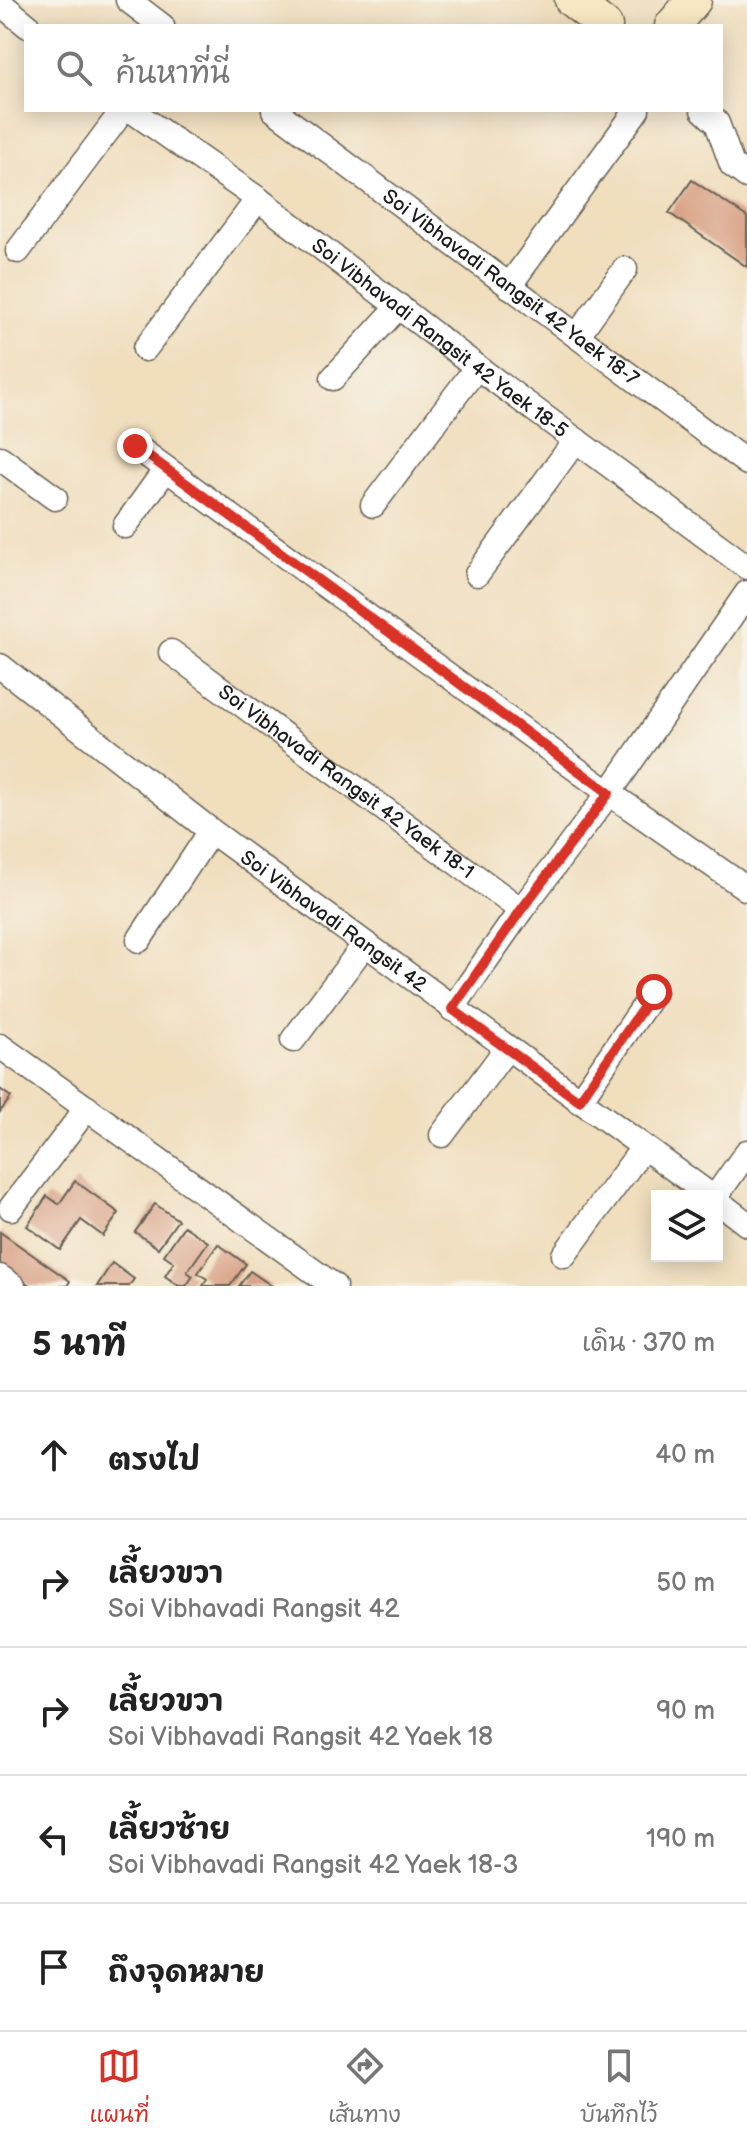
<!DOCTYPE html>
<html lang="th">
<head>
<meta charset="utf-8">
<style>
  :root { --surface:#fff; --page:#f2f2f2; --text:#222; --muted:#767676; --line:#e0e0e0; --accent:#d93025 }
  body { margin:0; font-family:"Balsamiq Sans","Playpen Sans Thai",sans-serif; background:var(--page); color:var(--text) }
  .controls { position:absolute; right:24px; bottom:24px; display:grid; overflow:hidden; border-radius:0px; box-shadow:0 4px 20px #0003 }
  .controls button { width:72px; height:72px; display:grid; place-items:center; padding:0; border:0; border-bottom:2px solid var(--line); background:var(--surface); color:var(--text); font:40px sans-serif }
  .stop { position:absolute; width:24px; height:24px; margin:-18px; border:6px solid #d93025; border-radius:50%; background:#fff }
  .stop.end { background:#d93025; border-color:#fff; box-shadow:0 2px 8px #0008 }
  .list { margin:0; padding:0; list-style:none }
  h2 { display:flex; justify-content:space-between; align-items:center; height:104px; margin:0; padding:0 32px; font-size:34px }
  h2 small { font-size:26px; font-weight:400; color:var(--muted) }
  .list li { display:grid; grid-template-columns:52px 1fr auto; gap:24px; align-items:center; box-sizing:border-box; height:128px; padding:0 32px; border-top:2px solid var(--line) }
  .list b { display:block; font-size:30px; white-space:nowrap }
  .list p { margin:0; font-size:26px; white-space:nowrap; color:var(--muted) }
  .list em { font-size:26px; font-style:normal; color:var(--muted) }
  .icon { flex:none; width:44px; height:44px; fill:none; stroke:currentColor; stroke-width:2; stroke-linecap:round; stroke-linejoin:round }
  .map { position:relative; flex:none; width:747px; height:1286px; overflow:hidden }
  .search { position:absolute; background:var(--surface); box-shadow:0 4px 20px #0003; left:24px; right:24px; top:24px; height:88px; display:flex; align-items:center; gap:20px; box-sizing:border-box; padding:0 28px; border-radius:0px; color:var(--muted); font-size:30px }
  .sheet { height:744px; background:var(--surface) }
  nav { display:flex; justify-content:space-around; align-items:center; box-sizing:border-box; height:112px; border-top:2px solid var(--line); background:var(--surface); font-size:22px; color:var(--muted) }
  nav a { display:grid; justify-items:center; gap:4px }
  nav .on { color:var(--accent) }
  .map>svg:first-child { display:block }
  .building { fill:#d9a387 }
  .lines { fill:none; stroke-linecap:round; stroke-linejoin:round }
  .street-casing { stroke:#666054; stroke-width:27 }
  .secondary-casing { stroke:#666054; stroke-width:37 }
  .street { stroke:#fff; stroke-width:24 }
  .secondary { stroke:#f7e8c3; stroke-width:34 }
  .route { stroke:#d93025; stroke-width:10 }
  .labels { text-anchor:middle; stroke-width:6; stroke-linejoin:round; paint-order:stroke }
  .street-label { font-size:20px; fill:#1c1c1c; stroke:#f7f3e8 }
</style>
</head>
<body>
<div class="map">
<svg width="747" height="1286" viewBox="0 0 747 1286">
  <rect width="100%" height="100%" fill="#f7f3e8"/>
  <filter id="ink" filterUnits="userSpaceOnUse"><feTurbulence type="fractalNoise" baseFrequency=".0125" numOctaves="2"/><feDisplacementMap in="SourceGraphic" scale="16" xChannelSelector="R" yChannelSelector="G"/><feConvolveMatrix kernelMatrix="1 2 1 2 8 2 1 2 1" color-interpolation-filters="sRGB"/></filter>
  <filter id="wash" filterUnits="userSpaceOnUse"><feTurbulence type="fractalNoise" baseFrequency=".006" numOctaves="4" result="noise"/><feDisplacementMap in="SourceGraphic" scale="32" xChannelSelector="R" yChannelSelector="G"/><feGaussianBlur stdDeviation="1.8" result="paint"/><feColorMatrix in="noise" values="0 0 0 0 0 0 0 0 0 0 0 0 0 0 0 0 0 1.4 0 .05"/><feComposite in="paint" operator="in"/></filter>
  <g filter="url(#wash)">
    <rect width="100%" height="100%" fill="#f0debd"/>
    <g id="blocks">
      <g class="building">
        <path d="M692,180L747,217V267L669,213Z"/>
        <path d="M0,1089L11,1097L0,1112Z"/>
        <path d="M75,1181L119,1213L103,1236L81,1220L60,1250L27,1226L47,1196L59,1204Z"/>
        <path d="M155,1204L178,1220L158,1248L135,1232Z"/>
        <path d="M184,1226L208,1242L187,1272L193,1276L186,1286H179L165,1276L174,1262L164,1255Z"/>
        <path d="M0,1232L70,1281L67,1286H31L0,1264Z"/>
        <path d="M218,1244L246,1264L230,1286H203L207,1279L198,1273Z"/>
        <path d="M112,1263L134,1279L129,1286H97Z"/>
        <path d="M250,1271L272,1286H239Z"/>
      </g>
    </g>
  </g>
  <g filter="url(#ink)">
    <use href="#blocks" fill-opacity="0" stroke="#666054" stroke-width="2"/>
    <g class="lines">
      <defs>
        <g id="street">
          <path d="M128,0L162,26"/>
          <path d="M0,3L28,26"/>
          <path id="s1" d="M131,110L258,199L477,367L747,567"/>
          <path id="s2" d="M274,110L747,463"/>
          <path d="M703,110L717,123L732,165L747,176"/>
          <path d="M18,251L123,110"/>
          <path d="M509,286L637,110"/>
          <path d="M577,336L625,269"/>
          <path d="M145,349L258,199"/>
          <path d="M333,378L399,306"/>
          <path d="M135,446L609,793L747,889"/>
          <path d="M0,458L55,498"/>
          <path d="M373,505L477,367"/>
          <path d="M125,526L166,469"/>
          <path d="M477,574L576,440"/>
          <path id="s3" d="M171,652L521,910"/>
          <path id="s4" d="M0,666L211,831L711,1196"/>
          <path d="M139,940L211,831"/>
          <path d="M452,1009L521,910L609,793L747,593"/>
          <path d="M293,1040L365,944"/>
          <path d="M0,1046L334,1286"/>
          <path d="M579,1101L654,992"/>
          <path d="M442,1135L507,1048"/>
          <path d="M716,1196L747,1152"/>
          <path d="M717,1201L747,1224"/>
          <path d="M11,1208L87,1108"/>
          <path d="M564,1255L643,1148"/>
          <path d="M0,1277L13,1286"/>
        </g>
        <g id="secondary">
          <path d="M572,0L605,26"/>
          <path d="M672,26L694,0"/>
        </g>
      </defs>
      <use href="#street" class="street-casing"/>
      <use href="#secondary" class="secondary-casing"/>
      <use href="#street" class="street"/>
      <use href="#secondary" class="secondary"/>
    </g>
  </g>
  <g class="lines" filter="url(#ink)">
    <path class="route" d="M135,446L609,793L521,910L452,1009L579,1101L654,992"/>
  </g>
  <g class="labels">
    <g class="street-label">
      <text dy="7" stroke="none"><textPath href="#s2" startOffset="296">Soi Vibhavadi Rangsit 42 Yaek 18-7</textPath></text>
      <text dy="7" stroke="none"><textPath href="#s1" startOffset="384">Soi Vibhavadi Rangsit 42 Yaek 18-5</textPath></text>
      <text dy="7" stroke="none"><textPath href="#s3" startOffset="218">Soi Vibhavadi Rangsit 42 Yaek 18-1</textPath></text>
      <text dy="7" stroke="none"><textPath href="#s4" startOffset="420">Soi Vibhavadi Rangsit 42</textPath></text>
    </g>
  </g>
</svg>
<div class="controls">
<button><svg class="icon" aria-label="layers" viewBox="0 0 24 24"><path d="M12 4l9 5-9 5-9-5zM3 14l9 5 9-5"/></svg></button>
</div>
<div class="stop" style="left:654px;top:992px"></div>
<div class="stop end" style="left:135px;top:446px"></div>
<div class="search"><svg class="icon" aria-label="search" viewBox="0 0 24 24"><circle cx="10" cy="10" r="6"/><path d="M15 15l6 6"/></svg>ค้นหาที่นี่</div>
</div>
<section class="sheet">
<h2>5 นาที<small>เดิน · 370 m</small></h2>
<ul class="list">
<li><svg class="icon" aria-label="ahead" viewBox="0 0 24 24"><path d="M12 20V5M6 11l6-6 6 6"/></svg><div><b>ตรงไป</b></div><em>40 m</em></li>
<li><svg class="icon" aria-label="right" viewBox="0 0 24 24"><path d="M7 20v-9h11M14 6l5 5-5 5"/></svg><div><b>เลี้ยวขวา</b><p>Soi Vibhavadi Rangsit 42</p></div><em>50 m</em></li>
<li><svg class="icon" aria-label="right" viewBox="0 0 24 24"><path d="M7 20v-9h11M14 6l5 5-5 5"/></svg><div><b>เลี้ยวขวา</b><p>Soi Vibhavadi Rangsit 42 Yaek 18</p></div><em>90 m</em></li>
<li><svg class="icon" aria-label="left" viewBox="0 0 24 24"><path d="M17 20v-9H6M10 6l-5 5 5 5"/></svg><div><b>เลี้ยวซ้าย</b><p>Soi Vibhavadi Rangsit 42 Yaek 18-3</p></div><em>190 m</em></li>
<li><svg class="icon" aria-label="arrive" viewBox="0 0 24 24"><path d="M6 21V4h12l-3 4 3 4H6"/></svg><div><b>ถึงจุดหมาย</b></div></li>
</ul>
</section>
<nav>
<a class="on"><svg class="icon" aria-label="map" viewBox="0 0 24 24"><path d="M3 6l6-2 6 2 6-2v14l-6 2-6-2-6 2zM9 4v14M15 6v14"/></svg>แผนที่</a>
<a><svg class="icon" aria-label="directions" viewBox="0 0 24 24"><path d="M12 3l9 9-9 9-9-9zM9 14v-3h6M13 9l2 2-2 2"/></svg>เส้นทาง</a>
<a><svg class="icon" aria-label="saved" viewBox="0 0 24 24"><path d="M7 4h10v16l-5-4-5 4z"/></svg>บันทึกไว้</a>
</nav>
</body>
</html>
